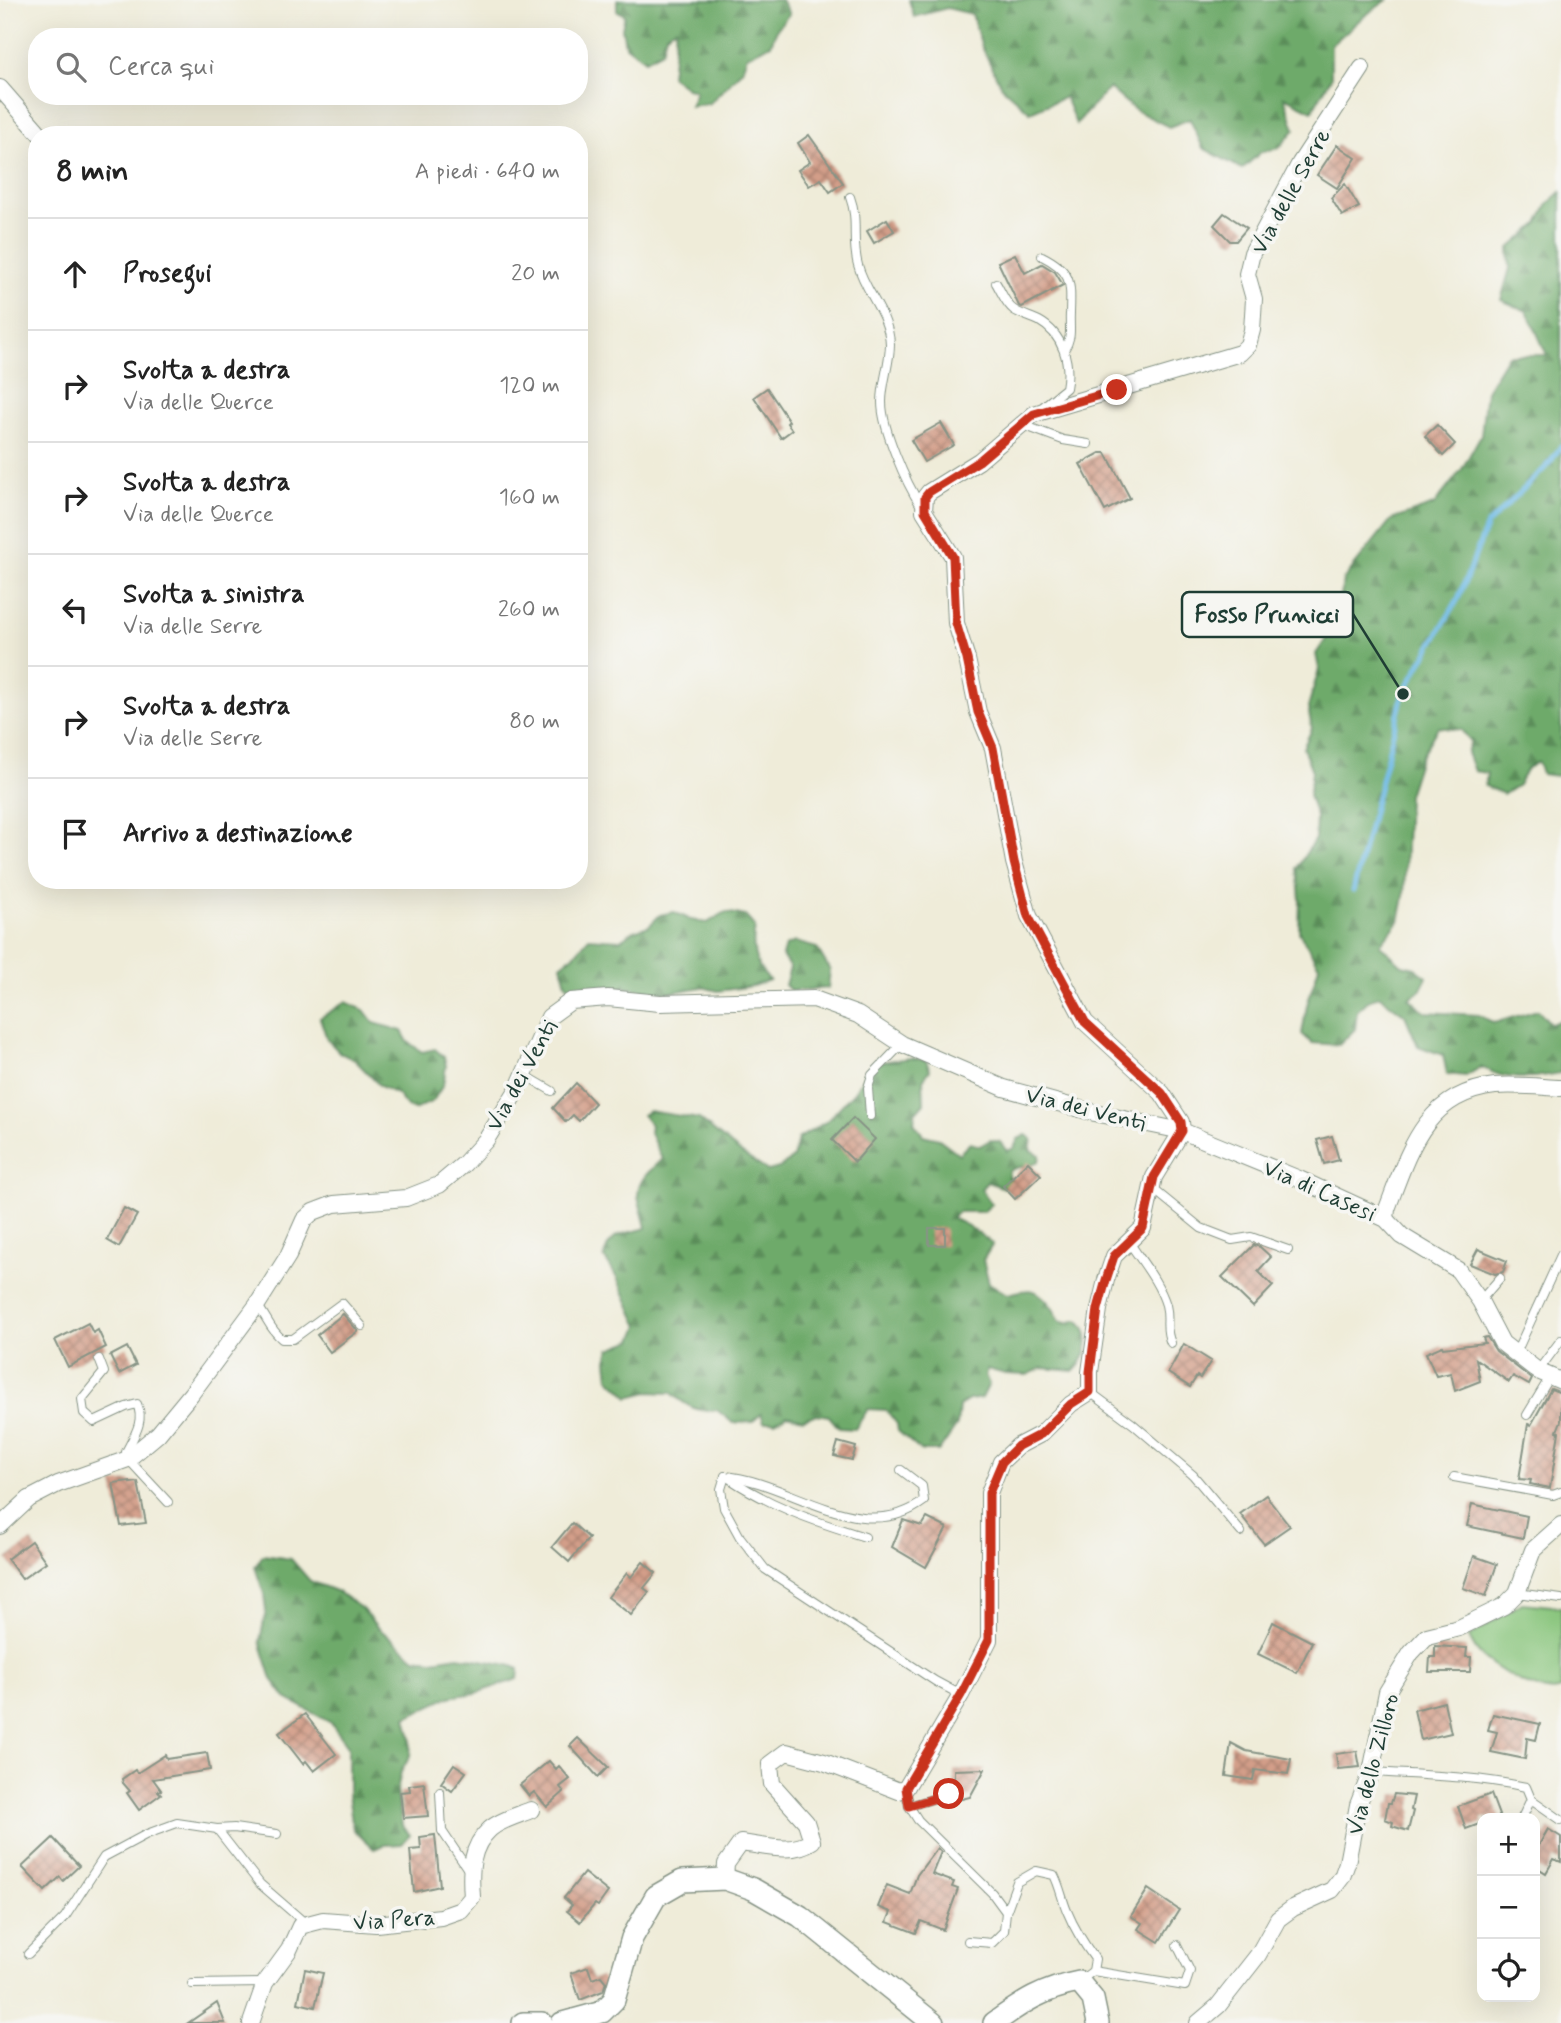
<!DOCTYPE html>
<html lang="it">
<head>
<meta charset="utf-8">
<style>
  :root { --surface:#fff; --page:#f6f6f6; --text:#222; --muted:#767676; --line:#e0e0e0 }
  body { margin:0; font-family:Mynerve,sans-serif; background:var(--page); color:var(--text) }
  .controls { position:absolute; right:21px; bottom:21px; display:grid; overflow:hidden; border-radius:14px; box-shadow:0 7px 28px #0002 }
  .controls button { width:63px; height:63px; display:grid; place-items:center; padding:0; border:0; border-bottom:2px solid var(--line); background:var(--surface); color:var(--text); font:35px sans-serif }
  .stop { position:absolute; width:21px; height:21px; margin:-16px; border:5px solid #c8321e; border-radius:50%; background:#fff }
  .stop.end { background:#c8321e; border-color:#fff; box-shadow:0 2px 7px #0008 }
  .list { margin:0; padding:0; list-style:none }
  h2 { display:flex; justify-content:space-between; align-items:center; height:91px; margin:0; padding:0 28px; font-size:30px }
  h2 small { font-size:23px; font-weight:400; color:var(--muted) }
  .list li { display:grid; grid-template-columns:46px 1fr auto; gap:21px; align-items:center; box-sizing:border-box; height:112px; padding:0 28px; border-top:2px solid var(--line) }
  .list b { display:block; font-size:26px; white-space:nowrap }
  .list p { margin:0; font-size:23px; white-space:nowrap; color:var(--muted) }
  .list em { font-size:23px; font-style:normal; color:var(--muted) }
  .icon { flex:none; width:38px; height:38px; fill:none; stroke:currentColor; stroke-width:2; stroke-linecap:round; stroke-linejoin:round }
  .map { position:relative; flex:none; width:1561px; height:2023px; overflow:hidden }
  .search { position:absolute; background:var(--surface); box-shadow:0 7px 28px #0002; left:28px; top:28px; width:560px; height:77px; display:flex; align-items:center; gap:18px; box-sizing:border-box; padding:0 24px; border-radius:28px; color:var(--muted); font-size:26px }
  .panel { position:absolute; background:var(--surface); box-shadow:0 7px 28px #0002; left:28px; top:126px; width:560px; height:763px; border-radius:28px }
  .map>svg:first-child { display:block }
  .grass { fill:#88c57b; stroke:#548158; stroke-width:2 }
  .forest { fill:url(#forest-firs); stroke:#467450; stroke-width:2 }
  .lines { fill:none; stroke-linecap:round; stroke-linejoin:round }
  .stream { stroke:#6cb9e6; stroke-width:5 }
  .building { fill:url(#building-cross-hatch) }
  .lane-casing { stroke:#879486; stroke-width:10 }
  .street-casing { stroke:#879486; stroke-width:18 }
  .secondary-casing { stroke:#879486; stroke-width:24 }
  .lane { stroke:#fff; stroke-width:8 }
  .street { stroke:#fff; stroke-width:16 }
  .secondary { stroke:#fff; stroke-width:21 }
  .route { stroke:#c8321e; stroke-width:9 }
  .labels { text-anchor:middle; stroke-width:7; stroke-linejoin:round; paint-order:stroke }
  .street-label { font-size:23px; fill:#1f3d34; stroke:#f6f6f2 }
  .leader { fill:none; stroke:#1f3d34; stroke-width:2.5 }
  .callout-dot { fill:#1f3d34; stroke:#f6f6f2; stroke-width:2.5 }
  .callout { fill:#f6f6f2; stroke:#1f3d34; stroke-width:2.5 }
  .callout-label { font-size:24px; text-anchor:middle; font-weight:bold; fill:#1f3d34 }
</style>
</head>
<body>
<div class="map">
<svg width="1561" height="2023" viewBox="0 0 1561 2023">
  <defs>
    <pattern id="forest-firs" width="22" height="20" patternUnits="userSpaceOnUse" patternTransform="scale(1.75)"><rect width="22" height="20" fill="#6eaa6b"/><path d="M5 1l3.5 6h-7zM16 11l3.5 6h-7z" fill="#5a8c59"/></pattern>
    <pattern id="building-cross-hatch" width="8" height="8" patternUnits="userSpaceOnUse" patternTransform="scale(1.75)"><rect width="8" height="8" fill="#d39e89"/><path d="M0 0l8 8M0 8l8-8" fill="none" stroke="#ab8271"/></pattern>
  </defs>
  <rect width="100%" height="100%" fill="#f6f6f2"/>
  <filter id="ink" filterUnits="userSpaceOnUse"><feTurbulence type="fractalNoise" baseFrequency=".0143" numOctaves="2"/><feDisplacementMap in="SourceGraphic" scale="14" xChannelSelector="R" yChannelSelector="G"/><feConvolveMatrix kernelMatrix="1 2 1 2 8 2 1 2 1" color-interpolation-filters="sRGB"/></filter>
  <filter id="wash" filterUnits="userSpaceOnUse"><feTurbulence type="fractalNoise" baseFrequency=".00686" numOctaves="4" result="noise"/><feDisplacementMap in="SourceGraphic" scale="28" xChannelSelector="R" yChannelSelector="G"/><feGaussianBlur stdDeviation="1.57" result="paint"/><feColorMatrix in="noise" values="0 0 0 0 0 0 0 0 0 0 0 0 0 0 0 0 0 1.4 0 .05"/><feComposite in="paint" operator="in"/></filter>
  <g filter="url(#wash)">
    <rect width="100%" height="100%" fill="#efecd9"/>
    <path class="grass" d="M1522,1603L1561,1607V1689C1542,1698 1490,1667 1477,1651C1474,1647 1471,1641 1469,1637Z"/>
    <g class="forest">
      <path d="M617,0H781L789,14L777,29L771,44L747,56L742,70L710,103L690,106L696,90L687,88L671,76L676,28L666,34L662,51L645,60L625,45L622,28L625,15L617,11Z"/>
      <path d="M909,0H1387L1363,17L1331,45V78L1312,111L1284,97L1295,129L1279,148L1261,152L1242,169L1203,148L1190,119L1169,127L1135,110L1109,88L1076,124L1065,97L1030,112L1001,86L982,47L972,14L947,8L914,17Z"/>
      <path d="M1561,192V774L1557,776L1542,774L1538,762L1527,768L1518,785L1504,794L1485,786L1487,773L1474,771L1467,753L1471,741L1461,730L1438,727L1420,758L1408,795L1404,897L1399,921L1380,945L1402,965L1415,968L1427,977L1420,991L1409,998L1425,1012L1479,1015L1494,1023L1538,1010L1551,1024L1561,1020V1073C1531,1078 1509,1083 1481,1067L1466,1076L1447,1074L1443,1055L1418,1046L1405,1015L1380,996L1370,999L1357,1011L1355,1029L1339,1045L1312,1043L1302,1034L1307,1005L1319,966L1299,932L1300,899L1297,868L1315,839L1316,817L1309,795L1312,771L1303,748L1312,729L1308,707L1319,669L1316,654L1338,621L1343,580L1391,520L1434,505L1462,469L1481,435L1486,391L1508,355H1547L1527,311L1501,300L1510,268L1509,249L1538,224L1548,204Z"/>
      <path d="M674,912L691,920L707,923L726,912L745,916L755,927C751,948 754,964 769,980L753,986L718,991L702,987L668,993L620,987L575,990L566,984L561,965L575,954L589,938L620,940L634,931L649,926L660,915Z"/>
      <path d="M795,942L817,948L830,970L828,988L791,991L785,985L790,968L782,956L785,946Z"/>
      <path d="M346,1002L364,1010L374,1023L402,1031L408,1042L422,1052L435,1049L444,1057L446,1066L443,1085L433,1101L414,1110L407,1107L397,1094L380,1086L355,1060L340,1053L327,1039L320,1018Z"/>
      <path d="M911,1058L926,1060L930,1070L923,1080L924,1103L915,1113L914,1123L923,1135L939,1139L959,1154L970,1143L980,1146L990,1140L1000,1142L1007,1151L1014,1148L1018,1139L1026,1135L1032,1139L1030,1150L1040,1155L1039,1161C1027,1170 1020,1164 1009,1171L1008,1178L1017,1179L1011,1190L987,1182L981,1189L992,1204L983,1212H958L952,1218L968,1226L993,1244L983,1260L989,1283L1007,1294C1028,1290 1032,1285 1048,1302C1054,1310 1056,1311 1059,1321L1066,1323L1078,1320C1094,1334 1088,1357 1074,1371L1042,1368L1027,1375L1005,1374L987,1369L985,1376L989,1384L982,1398L969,1400L959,1406L957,1425L939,1451H921L898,1431L897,1424L886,1410L868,1409L855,1429L839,1428L829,1416L817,1414L803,1419L787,1415L775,1422H764L761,1414L752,1422L733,1423L717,1410C698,1413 686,1406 672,1393L648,1392L629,1397L609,1378L607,1360L610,1349L633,1340L639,1326C627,1303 620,1278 604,1258C610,1230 622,1236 646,1228C645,1220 638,1200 638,1195C638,1179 652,1169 662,1159L650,1133L651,1125L643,1115L649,1111L699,1119L742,1154L768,1171L779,1168L793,1158L798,1139L827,1121L854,1092L873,1063Z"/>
      <path d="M263,1555L291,1559L310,1581L338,1592L362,1609L377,1627L415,1658L433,1660L458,1656L509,1665L519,1669L518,1679L476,1693L449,1697L406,1717L411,1739L410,1756L401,1772L397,1790L402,1825L410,1835L402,1844L384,1845L374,1849L353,1829L348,1794V1746L331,1723L286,1698L272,1679L260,1641L266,1611L264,1594L255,1567Z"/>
    </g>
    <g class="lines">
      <path class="stream" d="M1353,891L1403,694L1458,599L1487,525L1549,464L1561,446"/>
    </g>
    <g id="blocks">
      <g class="building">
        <path d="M809,135L843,183L830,192L821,179L809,186L798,170L810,162L798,143Z"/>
        <path d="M1337,145L1356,158L1337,188L1317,175Z"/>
        <path d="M1345,184L1359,207L1342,216L1331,198Z"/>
        <path d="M1224,213L1247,228L1236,241H1230L1214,225Z"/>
        <path d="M887,219L894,231L874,243L867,231Z"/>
        <path d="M1015,254L1025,273L1042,264L1055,272L1063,285L1022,307L1019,306L998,262Z"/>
        <path d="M767,388L789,421L787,423L792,430L781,438L754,397Z"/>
        <path d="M941,423L954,445L924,462L911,440Z"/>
        <path d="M1437,425L1455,444L1443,456L1425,436Z"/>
        <path d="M1100,453H1106L1130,498L1105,511L1080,464Z"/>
        <path d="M576,1083L595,1103L579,1121L573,1115L566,1122L553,1108Z"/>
        <path d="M853,1118L875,1139L855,1162L832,1140Z"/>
        <path d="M1332,1136L1339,1160L1324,1164L1317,1140Z"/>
        <path d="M1028,1162L1041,1175L1015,1199L1003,1186Z"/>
        <path d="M124,1208L137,1215L119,1247L107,1240Z"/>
        <rect x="929" y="1228" width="16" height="17"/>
        <path d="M1254,1245L1260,1247L1271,1257L1258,1271L1273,1286L1253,1307L1222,1277Z"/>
        <path d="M1478,1249L1507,1261L1503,1272L1495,1274L1470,1264Z"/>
        <path d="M343,1314L358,1331L330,1352L317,1335Z"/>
        <path d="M88,1323L93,1333L98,1330L106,1347L68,1367L55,1340Z"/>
        <path d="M1487,1337L1496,1351L1532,1379L1529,1385L1513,1376L1509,1382L1476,1359L1480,1381L1455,1391L1451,1373L1436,1376L1426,1353L1442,1346L1443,1348L1485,1343L1483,1338Z"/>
        <path d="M1184,1344L1211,1361L1200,1378L1197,1376L1190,1387L1168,1373Z"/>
        <path d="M127,1347L136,1365L119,1374L110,1356Z"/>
        <path d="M1551,1389L1561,1393V1421L1557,1431L1559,1432L1550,1488L1530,1484L1531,1480L1519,1479L1528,1424L1531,1425Z"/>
        <path d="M838,1442L856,1447L852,1460L834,1456Z"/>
        <path d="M130,1481V1483L138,1482L146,1523L121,1526L113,1483Z"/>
        <path d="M1266,1495L1290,1526L1264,1544L1240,1514Z"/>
        <path d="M1472,1504L1527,1516L1523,1538L1467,1526Z"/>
        <path d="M927,1518L947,1528L926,1567L892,1547L903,1520L922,1526Z"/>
        <path d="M572,1523L589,1538L569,1562L552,1547Z"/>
        <path d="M31,1541L46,1562L22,1579L7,1559Z"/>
        <path d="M1474,1556L1497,1564L1486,1596L1463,1588Z"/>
        <path d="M643,1562L656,1573L644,1588L649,1592L631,1615L608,1597L627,1573L631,1577Z"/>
        <path d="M1273,1622L1312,1642L1297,1673L1258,1654Z"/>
        <path d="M1435,1646L1467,1648L1466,1657H1471L1470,1672H1429L1430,1657H1435Z"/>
        <path d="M1444,1702L1451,1733L1421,1740L1414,1710Z"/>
        <path d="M305,1714L336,1754L314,1771L306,1761L303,1764L279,1733Z"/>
        <path d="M1493,1714L1540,1724L1536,1740L1527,1738L1525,1759L1491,1752L1497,1732L1488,1730Z"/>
        <path d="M578,1738L608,1767L598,1777L570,1746Z"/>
        <path d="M1231,1743L1246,1751L1291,1759L1288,1774L1255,1770L1253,1780L1226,1776Z"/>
        <path d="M1357,1751L1360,1767L1338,1769L1336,1754Z"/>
        <path d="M207,1753L210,1770L153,1779L161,1790L158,1791L161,1794L139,1810L127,1793L130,1791L123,1783L122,1779L135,1770L137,1773L165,1755L167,1759Z"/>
        <path d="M549,1761L556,1769L559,1766L570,1779L560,1787L564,1792L547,1807L534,1792L529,1796L520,1785Z"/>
        <path d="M454,1764L466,1772L452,1791L441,1783Z"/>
        <path d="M985,1769L970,1797L958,1800L957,1784L954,1785V1770Z"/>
        <path d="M424,1783L428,1816L403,1818L400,1792L410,1791L409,1785Z"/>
        <path d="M1394,1794L1414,1796L1411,1810L1413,1811L1408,1831L1392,1826L1393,1822L1385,1819L1388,1803H1391Z"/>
        <path d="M1491,1794L1500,1818H1482V1823L1466,1829L1458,1806Z"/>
        <path d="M1548,1829L1561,1837V1862L1554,1859L1546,1873L1535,1866V1852Z"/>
        <path d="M435,1835L440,1886L414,1892L410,1850L421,1849L420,1837Z"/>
        <path d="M53,1838L79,1866L63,1881L60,1877L45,1891L22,1867Z"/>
        <path d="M937,1848L941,1852L932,1874L954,1882L952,1887L958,1889L943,1930L921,1921L916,1933L887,1922L891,1912L878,1907L887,1885L910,1894L917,1875Z"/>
        <path d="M584,1873L608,1892L598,1906L595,1904L580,1922L567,1911L572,1905L564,1898Z"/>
        <path d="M1148,1889L1179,1910L1159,1942L1138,1929L1142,1923L1131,1916Z"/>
        <path d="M588,1967L592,1979L601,1976L606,1982L603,1991L580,2000L571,1973Z"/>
        <path d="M305,1969L323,1973L315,2007L298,2003Z"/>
        <path d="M217,2003L225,2023H188Z"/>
      </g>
    </g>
  </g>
  <g filter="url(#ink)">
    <use href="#blocks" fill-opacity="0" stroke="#879486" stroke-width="2"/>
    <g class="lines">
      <defs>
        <g id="lane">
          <path d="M850,197C859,221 851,240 858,265C865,292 889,314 890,344C890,363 882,383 882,402C882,429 906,483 921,506"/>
          <path d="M1042,256C1072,271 1071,282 1070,313C1069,329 1073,336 1064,350"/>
          <path d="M996,283C1001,291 1006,305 1014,310C1022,315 1031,317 1039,321C1063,334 1071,363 1066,388L1040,409"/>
          <path d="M1023,425L1063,440L1088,444"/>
          <path d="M523,1074L552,1091"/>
          <path d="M870,1116L868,1088L872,1075L902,1044"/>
          <path d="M1152,1188L1201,1228L1232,1240L1251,1237L1288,1250"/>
          <path d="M1129,1242C1142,1262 1159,1282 1166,1305C1170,1320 1164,1328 1171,1343"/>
          <path d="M1480,1301L1500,1278"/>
          <path d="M257,1305C267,1317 270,1330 282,1339H293L342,1303L362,1326"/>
          <path d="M1516,1353L1561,1255"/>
          <path d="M99,1359L104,1372L82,1399L84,1413L94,1422L126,1407L137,1404C145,1421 134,1436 126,1452L128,1459L168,1502"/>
          <path d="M1538,1371L1561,1340"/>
          <path d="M1090,1392L1133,1424L1193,1475L1241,1532"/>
          <path d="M1527,1415L1550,1377"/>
          <path d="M725,1476L721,1489L724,1508L740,1537L765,1569L935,1681L961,1695"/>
          <path d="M725,1476C789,1481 862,1548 924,1501L922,1486L901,1470"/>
          <path d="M727,1477C772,1507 813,1521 865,1537"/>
          <path d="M1454,1477L1553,1495L1561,1492"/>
          <path d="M1517,1593L1561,1599"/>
          <path d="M1371,1772C1422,1775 1475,1776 1526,1787L1531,1799L1561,1820"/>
          <path d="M906,1788L909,1806L918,1820L992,1893L1006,1912L1017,1882L1036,1871L1054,1875C1060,1887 1062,1899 1067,1911C1074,1928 1084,1944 1095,1959L1093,1971L1081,1980"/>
          <path d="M440,1792L442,1831L469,1871"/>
          <path d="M909,1806L949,1794"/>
          <path d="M1522,1818L1531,1799"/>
          <path d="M217,1829L234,1828L277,1834"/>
          <path d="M968,1941L992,1943L1004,1931L1006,1912"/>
          <path d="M28,1954L65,1917L104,1857L147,1834L177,1823L217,1829L260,1884L305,1923"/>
          <path d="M1093,1971L1185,1986L1190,1971L1177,1945"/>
          <path d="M192,1984L265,1983"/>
        </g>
        <g id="street">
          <path d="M0,88L41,135"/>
          <path d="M1182,1131L1181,1122L1162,1093L1085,1022L1029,916L1014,862L993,748L978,712L967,659L956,623L953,557L924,511L925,497L929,492L979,461L1034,414L1240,353L1248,345L1252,330L1254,299L1247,274L1252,253L1300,163L1362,68"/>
          <path d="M1386,1219L1387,1209C1409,1152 1424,1094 1495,1086C1516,1084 1540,1087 1561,1088"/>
          <path d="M0,1526L29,1499L58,1484L128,1459L158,1434L191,1394L257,1305L288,1256L304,1220L313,1212L334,1204L406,1198L439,1185L464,1164L486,1140L517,1090L549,1017L571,1001L608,998L660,1003L814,999L858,1015L902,1044L1004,1088L1095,1113L1182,1131L1299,1179L1386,1219L1402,1236L1458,1270L1480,1301L1502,1343L1538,1371L1561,1381"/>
          <path d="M725,1879L726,1864L741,1843C766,1846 791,1855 812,1841L806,1822L772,1784L770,1764L786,1752L824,1762L899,1791L906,1788L961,1695L989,1640V1493L1001,1462L1018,1446L1041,1434L1071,1404L1090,1392V1372L1099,1309L1106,1280L1114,1256L1143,1228L1154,1177L1182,1131"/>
          <path d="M251,2023L265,1983L289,1950L300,1926L323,1920L376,1924L441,1917L461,1910L472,1897C470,1872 470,1847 490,1829C500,1820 519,1815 531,1810"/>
          <path d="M1198,2023L1218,2006L1258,1955L1278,1919L1293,1908L1332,1890L1342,1877L1347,1863L1358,1805L1371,1772L1387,1692L1411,1653L1427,1636L1459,1628L1504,1606L1517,1593L1533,1550L1561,1525"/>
        </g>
        <g id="secondary">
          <path d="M523,2023H542"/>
          <path d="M562,2023L602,2012L614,2000L632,1938L656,1896L682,1881L725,1879L753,1889L800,1916L933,2023"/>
          <path d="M994,2023C1023,2002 1043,1989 1079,1982L1093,1999L1098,2023"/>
        </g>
      </defs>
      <use href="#lane" class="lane-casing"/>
      <use href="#street" class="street-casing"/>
      <use href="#secondary" class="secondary-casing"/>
      <use href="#lane" class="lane"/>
      <use href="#street" class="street"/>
      <use href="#secondary" class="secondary"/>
    </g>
  </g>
  <g class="lines" filter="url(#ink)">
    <path class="route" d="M949,1794L909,1806L906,1788L961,1695L989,1640V1493L1002,1462L1018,1446L1041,1434L1071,1404L1090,1392V1372L1098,1309L1106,1280L1114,1256L1143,1228L1154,1177L1182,1131L1181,1122L1162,1093L1085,1022L1028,916L1014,862L993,748L978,712L967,659L956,623L953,557L925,511V497L929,492L979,461L1034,414L1117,390"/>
  </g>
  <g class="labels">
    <g class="street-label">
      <text transform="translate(1290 191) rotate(-61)" y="8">Via delle Serre</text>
      <text transform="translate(521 1075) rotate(-61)" y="8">Via dei Venti</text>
      <text transform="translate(1086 1108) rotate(14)" y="8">Via dei Venti</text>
      <text transform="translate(1320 1190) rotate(24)" y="8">Via di Casesi</text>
      <text transform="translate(1372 1764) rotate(-75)" y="8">Via dello Zilloro</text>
      <text transform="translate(394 1919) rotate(-4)" y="8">Via Pera</text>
    </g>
  </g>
  <path class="leader" d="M1403 694L1353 614"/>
  <circle class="callout-dot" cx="1403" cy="694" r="7"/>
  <rect class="callout" x="1182" y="592" width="171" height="45" rx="7"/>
  <g class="callout-label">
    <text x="1267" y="622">Fosso Prunicci</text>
  </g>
</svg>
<div class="controls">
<button>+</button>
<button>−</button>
<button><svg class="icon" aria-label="locate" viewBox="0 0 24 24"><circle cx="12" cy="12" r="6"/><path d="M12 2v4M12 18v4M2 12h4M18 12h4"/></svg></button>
</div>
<div class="stop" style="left:949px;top:1794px"></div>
<div class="stop end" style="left:1117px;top:390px"></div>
<div class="search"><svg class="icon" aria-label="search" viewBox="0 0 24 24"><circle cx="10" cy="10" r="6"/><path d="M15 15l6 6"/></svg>Cerca qui</div>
<section class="panel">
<h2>8 min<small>A piedi · 640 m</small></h2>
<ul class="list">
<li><svg class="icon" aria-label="ahead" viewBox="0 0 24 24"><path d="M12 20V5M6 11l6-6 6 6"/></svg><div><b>Prosegui</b></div><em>20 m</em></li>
<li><svg class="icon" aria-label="right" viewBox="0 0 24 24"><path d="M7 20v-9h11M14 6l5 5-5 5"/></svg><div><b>Svolta a destra</b><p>Via delle Querce</p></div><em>120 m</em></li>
<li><svg class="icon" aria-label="right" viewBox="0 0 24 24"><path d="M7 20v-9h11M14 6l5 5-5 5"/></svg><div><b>Svolta a destra</b><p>Via delle Querce</p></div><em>160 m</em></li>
<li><svg class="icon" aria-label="left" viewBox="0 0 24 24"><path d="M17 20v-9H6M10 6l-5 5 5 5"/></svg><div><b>Svolta a sinistra</b><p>Via delle Serre</p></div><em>260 m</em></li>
<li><svg class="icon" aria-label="right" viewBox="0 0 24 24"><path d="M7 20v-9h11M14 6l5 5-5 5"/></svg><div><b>Svolta a destra</b><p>Via delle Serre</p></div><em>80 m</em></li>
<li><svg class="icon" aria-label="arrive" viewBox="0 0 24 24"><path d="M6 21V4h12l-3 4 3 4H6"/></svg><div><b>Arrivo a destinazione</b></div></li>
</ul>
</section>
</div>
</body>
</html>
